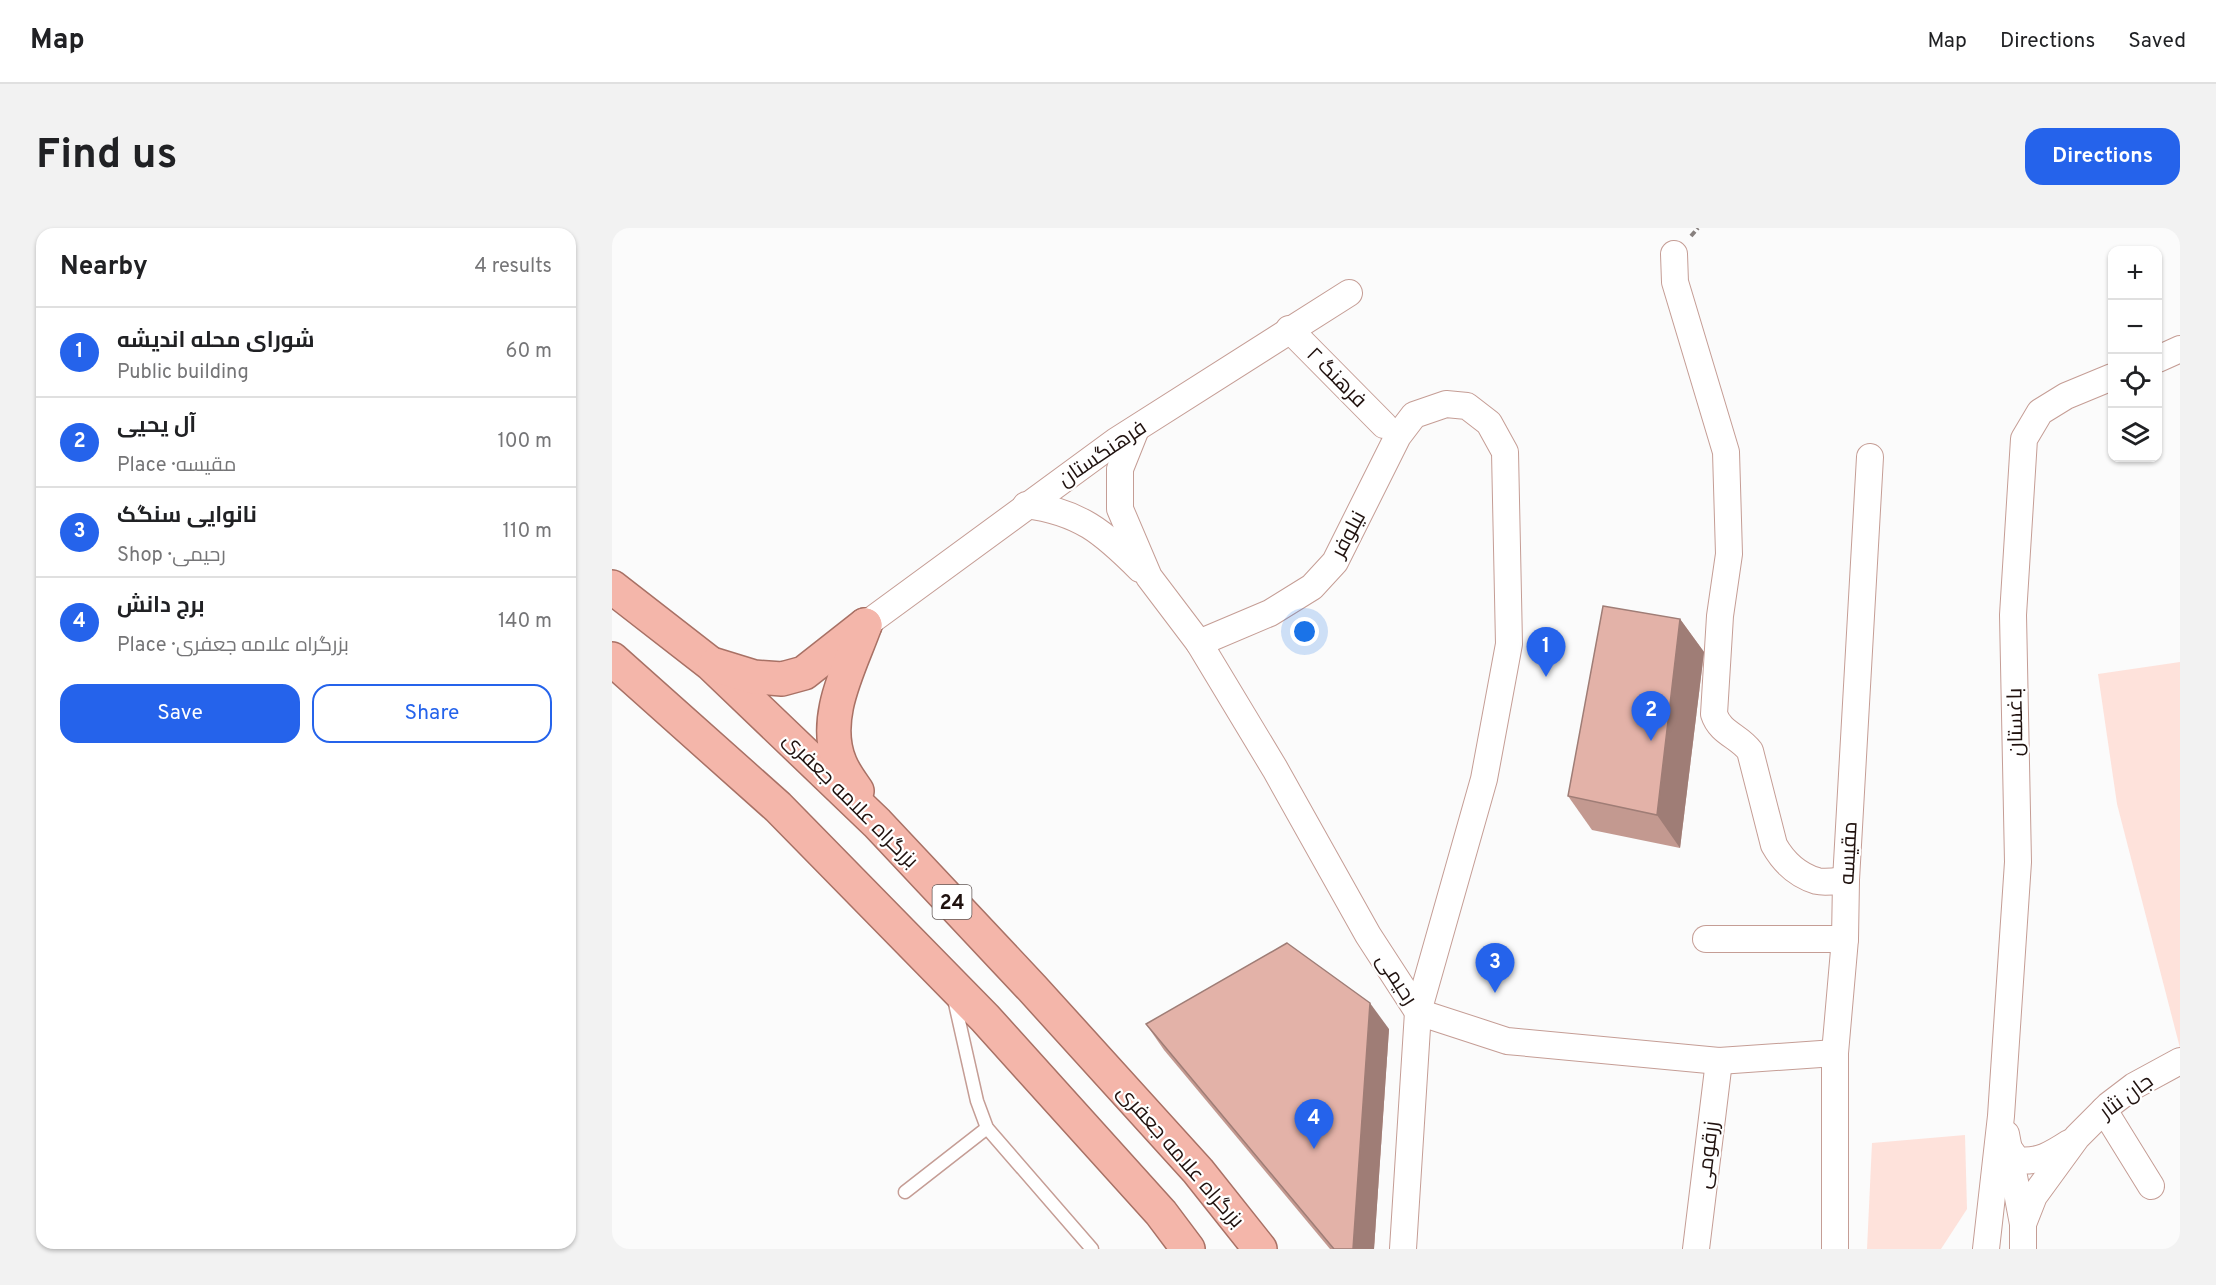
<!DOCTYPE html>
<html lang="en">
<head>
<meta charset="utf-8">
<style>
  :root { --surface:#fff; --page:#f2f2f2; --text:#202124; --muted:#757577; --line:#e0e0e0; --accent:#2563eb }
  body { margin:0; font-family:Overpass,Cairo,sans-serif; background:var(--page); color:var(--text) }
  .controls { position:absolute; right:18px; top:18px; display:grid; overflow:hidden; border-radius:12px; box-shadow:0 2px 4px #0004 }
  .controls button { width:54px; height:54px; display:grid; place-items:center; padding:0; border:0; border-bottom:2px solid var(--line); background:var(--surface); color:var(--text); font:30px sans-serif }
  .you { position:absolute; left:693px; top:404px; width:21px; height:21px; margin:-15px; border:4px solid #fff; border-radius:50%; background:#1a73e8; box-shadow:0 0 0 9px #1a73e833 }
  .badge { display:grid; place-items:center; width:39px; height:39px; border-radius:50%; background:var(--accent); color:#fff; font-size:20px; font-weight:700 }
  .pin { position:absolute; translate:-50% -50px; filter:drop-shadow(0 2px 3px #0008) }
  .pin::after { content:''; position:absolute; top:32px; width:21px; height:18px; background:inherit; clip-path:polygon(0 0,100% 0,50% 100%) }
  .list { margin:0; padding:0; list-style:none }
  h2 { display:flex; justify-content:space-between; align-items:center; height:78px; margin:0; padding:0 24px; font-size:26px }
  h2 small { font-size:20px; font-weight:400; color:var(--muted) }
  .list li { display:grid; grid-template-columns:39px 1fr auto; gap:18px; align-items:center; box-sizing:border-box; height:90px; padding:0 24px; border-top:2px solid var(--line) }
  .list b { display:block; font-size:22px; white-space:nowrap }
  .list p { margin:0; font-size:20px; white-space:nowrap; color:var(--muted) }
  .list em { font-size:20px; font-style:normal; color:var(--muted) }
  .actions { display:flex; gap:12px; padding:18px 24px }
  .actions a { flex:1; padding:14px 0; border:2px solid var(--accent); border-radius:18px; text-align:center; font-size:21px; color:var(--accent) }
  .actions .main { background:var(--accent); color:#fff }
  .icon { flex:none; width:33px; height:33px; fill:none; stroke:currentColor; stroke-width:2; stroke-linecap:round; stroke-linejoin:round }
  .map { position:relative; flex:none; width:1568px; height:1021px; overflow:hidden; border-radius:18px }
  header { display:flex; align-items:center; gap:36px; box-sizing:border-box; height:84px; padding:0 30px; background:var(--surface); border-bottom:2px solid var(--line) }
  header strong { font-size:28px }
  nav { display:flex; gap:33px; margin-inline-start:auto; font-size:21px }
  .intro { display:flex; align-items:center; justify-content:space-between; box-sizing:border-box; height:144px; padding:0 36px }
  h1 { margin:0; font-size:42px }
  .button { padding:15px 27px; border-radius:18px; background:var(--accent); color:#fff; font-size:21px; font-weight:700 }
  main { display:flex; gap:36px; padding:0 36px }
  aside { flex:1; background:var(--surface); border-radius:18px; box-shadow:0 2px 4px #0004 }
  .map>svg:first-child { display:block }
  .green { fill:#fee2db }
  .lines { fill:none; stroke-linecap:round; stroke-linejoin:round }
  .service-casing { stroke:#c59d95; stroke-width:15 }
  .minor-casing { stroke:#c59d95; stroke-width:28 }
  .trunk-casing { stroke:#a87165; stroke-width:36 }
  .path { stroke:#88817f; stroke-width:4; stroke-dasharray:6 3; stroke-linecap:butt }
  .service { stroke:#fff; stroke-width:12 }
  .minor { stroke:#fff; stroke-width:26 }
  .trunk { stroke:#f4b6aa; stroke-width:33 }
  .wall { fill:#c39990 }
  .shaded-wall { fill:#9f7d76 }
  .building { fill:#e3b2a8; stroke:#9f7d76; stroke-width:1.5 }
  .labels { text-anchor:middle; stroke-width:4.5; stroke-linejoin:round; paint-order:stroke }
  .shield { fill:#fff; stroke:#635957; stroke-width:1.5 }
  .shield-label { font-size:20px; font-weight:bold; fill:#20120f }
  .street-label { font-size:21px; fill:#20120f; stroke:#fff }
</style>
</head>
<body>
<header>
<strong>Map</strong>
<nav><a>Map</a><a>Directions</a><a>Saved</a></nav>
</header>
<div class="intro"><h1>Find us</h1><a class="button">Directions</a></div>
<main>
<aside>
<h2>Nearby<small>4 results</small></h2>
<ul class="list">
<li><span class="badge">1</span><div><b>شورای محله اندیشه</b><p>Public building</p></div><em>60 m</em></li>
<li><span class="badge">2</span><div><b>آل یحیی</b><p>Place · مقیسه</p></div><em>100 m</em></li>
<li><span class="badge">3</span><div><b>نانوایی سنگک</b><p>Shop · رحیمی</p></div><em>110 m</em></li>
<li><span class="badge">4</span><div><b>برج دانش</b><p>Place · بزرگراه علامه جعفری</p></div><em>140 m</em></li>
</ul>
<div class="actions"><a class="main">Save</a><a>Share</a></div>
</aside>
<div class="map">
<svg width="1568" height="1021" viewBox="0 0 1568 1021">
  <rect width="100%" height="100%" fill="#fbfbfb"/>
  <g class="green">
    <path d="M1568,434V820L1505,576L1486,446Z"/>
    <path d="M1353,907L1355,981L1329,1021H1255L1260,915Z"/>
  </g>
  <g class="lines">
    <defs>
      <g id="service">
        <path d="M342,771L365,873L375,900L480,1021"/>
        <path d="M293,964L375,900"/>
      </g>
      <g id="minor">
        <path d="M1062,26L1063,54L1114,224L1117,326L1108,388L1102,486C1108,505 1127,508 1138,523L1162,617C1171,633 1185,647 1205,653C1213,655 1225,653 1234,652"/>
        <path d="M677,101L772,197"/>
        <path d="M1546,131L1568,121"/>
        <path d="M524,201L508,241V281L537,349L587,415L663,541L756,707L806,784L895,813L1107,833L1223,825"/>
        <path d="M414,277C468,284 491,304 528,341"/>
        <path d="M253,397L504,213L737,65"/>
        <path d="M587,415L658,385L700,359L723,334L786,208L802,187L834,176L855,178L877,195L893,224L897,416L872,551L806,784L791,1021"/>
        <path d="M1094,711H1233"/>
        <path d="M1492,882L1539,958"/>
        <path d="M1394,906L1411,996V1021"/>
        <path d="M1398,922L1405,932C1426,935 1440,926 1457,915"/>
        <path d="M1411,996L1422,968L1465,909L1497,877L1522,858L1568,833"/>
        <path d="M1084,1021L1107,833"/>
        <path d="M1223,1021V825L1233,711L1234,652L1258,229"/>
        <path d="M1374,1021L1389,888L1406,634L1401,387L1412,211L1428,184L1454,168L1500,149"/>
      </g>
      <g id="trunk">
        <path d="M0,359L99,436L265,595L420,760L586,943L648,1021"/>
        <path d="M0,431L166,579L373,790L549,985L576,1021"/>
        <path d="M103,437L142,449L170,451L192,445L253,397"/>
        <path d="M245,563C239,554 232,545 228,535C209,490 238,439 253,397"/>
      </g>
    </defs>
    <use href="#service" class="service-casing"/>
    <use href="#minor" class="minor-casing"/>
    <use href="#trunk" class="trunk-casing"/>
    <path class="path" d="M1079,8L1086,0"/>
    <use href="#service" class="service"/>
    <use href="#minor" class="minor"/>
    <use href="#trunk" class="trunk"/>
  </g>
  <g class="wall">
    <path d="M1068,391L1092,424L1068,620L980,602L956,568Z"/>
    <path d="M534,796L777,801L762,1021H718L552,822Z"/>
  </g>
  <g class="shaded-wall">
    <path d="M1068,391L1092,424L1068,620L1045,587Z"/>
    <path d="M758,775L777,801L762,1021H741Z"/>
  </g>
  <g class="building">
    <path d="M991,378L1068,391L1045,587L956,568Z"/>
    <path d="M675,715L758,775L741,1021H722L534,796Z"/>
  </g>
  <g class="labels">
    <rect class="shield" x="320.5" y="657" width="39" height="34" rx="4.5"/>
    <g class="shield-label">
      <text x="340" y="681">24</text>
    </g>
    <g class="street-label">
      <text transform="translate(725 149) rotate(45)" y="7">فرهنگ ۲</text>
      <text transform="translate(490 225) rotate(-34)" y="7">فرهنگستان</text>
      <text transform="translate(736 306) rotate(-62)" y="7">نیلوفر</text>
      <text transform="translate(1403 494) rotate(-91)" y="7">باغستان</text>
      <text transform="translate(239 572) rotate(45)" y="7">بزرگراه علامه جعفری</text>
      <text transform="translate(1236 625) rotate(-87)" y="7">مقیسه</text>
      <text transform="translate(785 751) rotate(57)" y="7">رحیمی</text>
      <text transform="translate(1514 868) rotate(-36)" y="7">جان نثار</text>
      <text transform="translate(1095 927) rotate(-83)" y="7">زرقومی</text>
      <text transform="translate(569 928) rotate(49)" y="7">بزرگراه علامه جعفری</text>
    </g>
  </g>
</svg>
<div class="controls">
<button>+</button>
<button>−</button>
<button><svg class="icon" aria-label="locate" viewBox="0 0 24 24"><circle cx="12" cy="12" r="6"/><path d="M12 2v4M12 18v4M2 12h4M18 12h4"/></svg></button>
<button><svg class="icon" aria-label="layers" viewBox="0 0 24 24"><path d="M12 4l9 5-9 5-9-5zM3 14l9 5 9-5"/></svg></button>
</div>
<div class="you"></div>
<div class="pin badge" style="left:934px;top:449px">1</div>
<div class="pin badge" style="left:1039px;top:513px">2</div>
<div class="pin badge" style="left:883px;top:765px">3</div>
<div class="pin badge" style="left:702px;top:921px">4</div>
</div>
</main>
</body>
</html>
